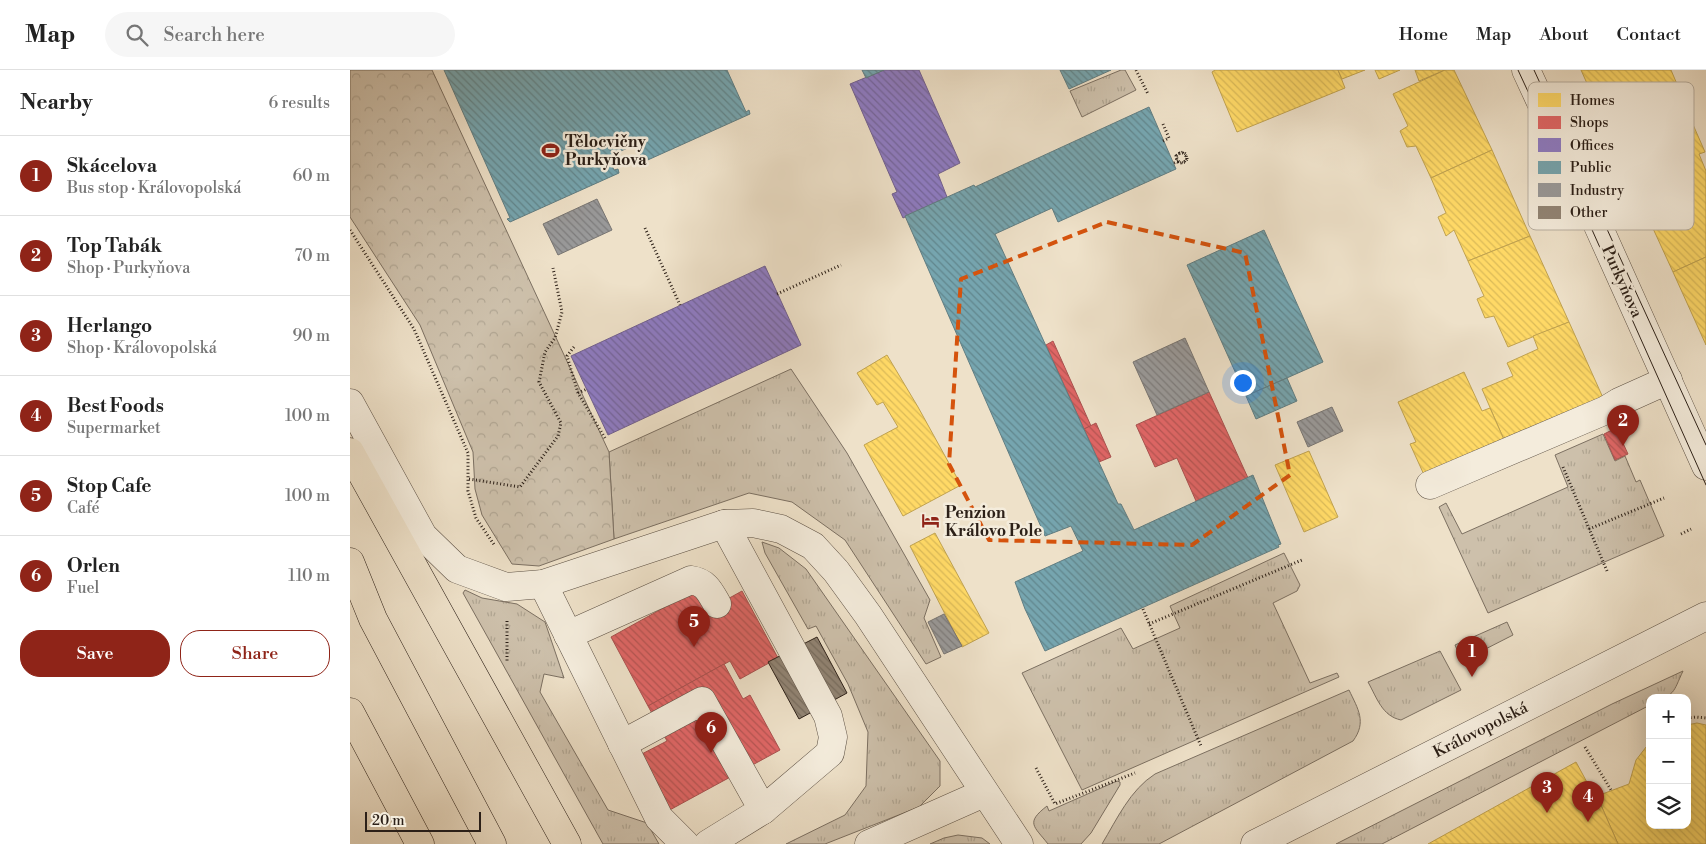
<!DOCTYPE html>
<html lang="en">
<head>
<meta charset="utf-8">
<style>
  :root { --surface:#fff; --page:#f6f6f6; --text:#222; --muted:#767676; --line:#e0e0e0; --accent:#8f2418 }
  body { margin:0; font-family:"Libre Bodoni",serif; background:var(--page); color:var(--text) }
  .controls { position:absolute; right:15px; bottom:15px; display:grid; overflow:hidden; border-radius:10px; box-shadow:0 5px 20px #0002 }
  .controls button { width:45px; height:45px; display:grid; place-items:center; padding:0; border:0; border-bottom:1px solid var(--line); background:var(--surface); color:var(--text); font:25px sans-serif }
  .scale { position:absolute; left:15px; bottom:12px; width:116px; box-sizing:border-box; padding-left:5px; border:2px solid #2c2018; border-top:0; font-size:14px; line-height:18px; white-space:nowrap; color:#2c2018; -webkit-text-stroke:4px #f4ecdc; paint-order:stroke }
  .you { position:absolute; left:892px; top:312px; width:18px; height:18px; margin:-12px; border:4px solid #fff; border-radius:50%; background:#1a73e8; box-shadow:0 0 0 8px #1a73e833 }
  .badge { display:grid; place-items:center; width:32px; height:32px; border-radius:50%; background:var(--accent); color:#fff; font-size:16px; font-weight:700 }
  .pin { position:absolute; translate:-50% -41px; filter:drop-shadow(0 1px 2px #0008) }
  .pin::after { content:''; position:absolute; top:26px; width:18px; height:15px; background:inherit; clip-path:polygon(0 0,100% 0,50% 100%) }
  .list { margin:0; padding:0; list-style:none }
  h2 { display:flex; justify-content:space-between; align-items:center; height:65px; margin:0; padding:0 20px; font-size:21px }
  h2 small { font-size:16px; font-weight:400; color:var(--muted) }
  .list li { display:grid; grid-template-columns:32px 1fr auto; gap:15px; align-items:center; box-sizing:border-box; height:80px; padding:0 20px; border-top:1px solid var(--line) }
  .list b { display:block; font-size:19px; white-space:nowrap }
  .list p { margin:0; font-size:16px; white-space:nowrap; color:var(--muted) }
  .list em { font-size:16px; font-style:normal; color:var(--muted) }
  .actions { display:flex; gap:10px; padding:15px 20px }
  .actions a { flex:1; padding:11px 0; border:1px solid var(--accent); border-radius:20px; text-align:center; font-size:18px; color:var(--accent) }
  .actions .main { background:var(--accent); color:#fff }
  .icon { flex:none; width:28px; height:28px; fill:none; stroke:currentColor; stroke-width:2; stroke-linecap:round; stroke-linejoin:round }
  .map { position:relative; flex:none; width:1356px; height:774px; overflow:hidden }
  header { display:flex; align-items:center; gap:30px; box-sizing:border-box; height:70px; padding:0 25px; background:var(--surface); border-bottom:1px solid var(--line) }
  header strong { font-size:24px }
  nav { display:flex; gap:28px; margin-inline-start:auto; font-size:18px }
  .search { width:350px; height:45px; background:var(--page); display:flex; align-items:center; gap:12px; box-sizing:border-box; padding:0 18px; border-radius:28px; color:var(--muted); font-size:19px }
  main { display:flex }
  aside { flex:1; background:var(--surface) }
  .map>svg:first-child { display:block }
  .grass { fill:url(#grass-tufts); stroke:#7c7062 }
  .forest { fill:url(#forest-crowns); stroke:#7c7062 }
  .homes { fill:url(#homes-back-hatch); stroke:#c0a24f }
  .shops { fill:url(#shops-back-hatch); stroke:#aa514f }
  .offices { fill:url(#offices-back-hatch); stroke:#716090 }
  .public { fill:url(#public-back-hatch); stroke:#607d82 }
  .industry { fill:url(#industry-back-hatch); stroke:#787572 }
  .building { fill:url(#building-back-hatch); stroke:#2c2018 }
  .lines { fill:none; stroke-linecap:round; stroke-linejoin:round }
  .minor-casing { stroke:#5c5044; stroke-width:29 }
  .highway-casing { stroke:#2c2018; stroke-width:29 }
  .path { stroke:#2c2018; stroke-width:3; stroke-dasharray:1 2.5; stroke-linecap:butt }
  .minor { stroke:#f4ecdc; stroke-width:28 }
  .highway { stroke:#eee1c9; stroke-width:28 }
  .tram { stroke:#2c2018; stroke-width:1 }
  .path-bridge { stroke:#2c2018; stroke-width:3; stroke-dasharray:1 2.5; stroke-linecap:butt }
  .marked { fill:none; stroke:#d5530d; stroke-width:4; stroke-dasharray:10 6; stroke-linejoin:round }
  .labels { text-anchor:middle; stroke-width:5; stroke-linejoin:round; paint-order:stroke }
  .poi-label { font-size:16px; font-weight:bold; fill:#2c2018; stroke:#f4ecdc; text-anchor:start }
  .street-label { font-size:16px; fill:#2c2018; stroke:#f4ecdc }
  .key { fill:#f4ecdc; stroke:#b8afa1; stroke-width:1 }
  .key-label { font-size:14px; fill:#2c2018 }
</style>
</head>
<body>
<header>
<strong>Map</strong>
<div class="search"><svg class="icon" aria-label="search" viewBox="0 0 24 24"><circle cx="10" cy="10" r="6"/><path d="M15 15l6 6"/></svg>Search here</div>
<nav><a>Home</a><a>Map</a><a>About</a><a>Contact</a></nav>
</header>
<main>
<aside>
<h2>Nearby<small>6 results</small></h2>
<ul class="list">
<li><span class="badge">1</span><div><b>Skácelova</b><p>Bus stop · Královopolská</p></div><em>60 m</em></li>
<li><span class="badge">2</span><div><b>Top Tabák</b><p>Shop · Purkyňova</p></div><em>70 m</em></li>
<li><span class="badge">3</span><div><b>Herlango</b><p>Shop · Královopolská</p></div><em>90 m</em></li>
<li><span class="badge">4</span><div><b>Best Foods</b><p>Supermarket</p></div><em>100 m</em></li>
<li><span class="badge">5</span><div><b>Stop Cafe</b><p>Café</p></div><em>100 m</em></li>
<li><span class="badge">6</span><div><b>Orlen</b><p>Fuel</p></div><em>110 m</em></li>
</ul>
<div class="actions"><a class="main">Save</a><a>Share</a></div>
</aside>
<div class="map">
<svg width="1356" height="774" viewBox="0 0 1356 774">
  <defs>
    <pattern id="grass-tufts" width="24" height="20" patternUnits="userSpaceOnUse" patternTransform="scale(1.25)"><rect width="24" height="20" fill="#cdc0ab"/><path d="M3 7l-1-3M5 7V3M7 7l1-3M15 17l-1-3M17 17v-4M19 17l1-3" fill="none" stroke="#b0a592"/></pattern>
    <pattern id="forest-crowns" width="20" height="18" patternUnits="userSpaceOnUse" patternTransform="scale(1.25)"><rect width="20" height="18" fill="#cdc0ab"/><path d="M2 6a3 3 0 1 1 6 0M12 15a3 3 0 1 1 6 0" fill="none" stroke="#b0a592"/></pattern>
    <pattern id="homes-back-hatch" width="6" height="6" patternUnits="userSpaceOnUse" patternTransform="scale(1.25)"><rect width="6" height="6" fill="#ffd966"/><path d="M-1 5l2 2M0 0l6 6M5-1l2 2" fill="none" stroke="#dbba58"/></pattern>
    <pattern id="shops-back-hatch" width="6" height="6" patternUnits="userSpaceOnUse" patternTransform="scale(1.25)"><rect width="6" height="6" fill="#e06666"/><path d="M-1 5l2 2M0 0l6 6M5-1l2 2" fill="none" stroke="#b65453"/></pattern>
    <pattern id="offices-back-hatch" width="6" height="6" patternUnits="userSpaceOnUse" patternTransform="scale(1.25)"><rect width="6" height="6" fill="#8e7cc3"/><path d="M-1 5l2 2M0 0l6 6M5-1l2 2" fill="none" stroke="#74659d"/></pattern>
    <pattern id="public-back-hatch" width="6" height="6" patternUnits="userSpaceOnUse" patternTransform="scale(1.25)"><rect width="6" height="6" fill="#76a5af"/><path d="M-1 5l2 2M0 0l6 6M5-1l2 2" fill="none" stroke="#61868d"/></pattern>
    <pattern id="industry-back-hatch" width="6" height="6" patternUnits="userSpaceOnUse" patternTransform="scale(1.25)"><rect width="6" height="6" fill="#999"/><path d="M-1 5l2 2M0 0l6 6M5-1l2 2" fill="none" stroke="#7d7c7c"/></pattern>
    <pattern id="building-back-hatch" width="6" height="6" patternUnits="userSpaceOnUse" patternTransform="scale(1.25)"><rect width="6" height="6" fill="#918474"/><path d="M-1 5l2 2M0 0l6 6M5-1l2 2" fill="none" stroke="#776c5e"/></pattern>
  </defs>
  <rect width="100%" height="100%" fill="#eee1c9"/>
  <filter id="stains"><feTurbulence type="fractalNoise" baseFrequency=".004" numOctaves="4"/><feColorMatrix values="0 0 0 0 .2 0 0 0 0 .09 0 0 0 0 .02 0 0 0 .5 -.17"/></filter>
  <radialGradient id="worn" r=".72"><stop offset=".6" stop-color="#630" stop-opacity="0"/><stop offset="1" stop-color="#630" stop-opacity=".3"/></radialGradient>
  <g class="grass">
    <path d="M771,0H775L786,20L732,47L720,21Z"/>
    <path d="M441,299L497,383L580,530L574,548L591,587L576,594L495,470L442,432L399,423L264,469L259,382Z"/>
    <path d="M1253,364L1265,391L1275,386L1286,412L1290,410L1314,466L1138,543L1089,437L1096,433L1112,464L1218,417L1205,385Z"/>
    <path d="M412,472L429,478L456,499L590,691V716L569,737L475,774H436L495,745L516,716L518,662L498,614L466,556L458,559L415,483Z"/>
    <path d="M934,483L950,515L947,521L923,533L960,613L987,603L989,607L732,720L672,603L771,558L783,579L830,558L820,536Z"/>
    <path d="M115,520L132,528L167,534L195,552L214,608L194,604L190,622L258,740L297,753L309,774H253L113,523Z"/>
    <path d="M1157,552L1163,565L1112,591L1105,575Z"/>
    <path d="M1090,581L1111,620L1051,650C1032,646 1027,628 1018,612Z"/>
    <path d="M1333,601C1323,622 1325,628 1300,628V635L1032,774H986L1262,634Z"/>
    <path d="M999,620C1008,639 1017,652 1003,671L809,774H752C767,749 780,720 805,704Z"/>
    <path d="M767,711L770,712V715L741,763L731,774H698C684,756 675,753 697,736L699,741Z"/>
    <path d="M608,765L632,768L640,774H580L594,768Z"/>
  </g>
  <path class="forest" d="M0,0H82L259,382L264,469L189,496L162,494L132,445L125,419L123,382L70,255L0,147Z"/>
  <g class="homes">
    <path d="M865,0H988L995,18L887,62L862,2Z"/>
    <path d="M988,0H1015L992,9Z"/>
    <path d="M1025,0H1050L1029,9Z"/>
    <path d="M1065,0H1095L1069,11Z"/>
    <path d="M1095,0H1104L1142,80L1081,108L1066,76L1057,77L1050,61L1058,56L1043,24Z"/>
    <path d="M1231,0H1321L1335,33L1261,67Z"/>
    <path d="M1334,34L1355,82L1349,84L1356,101V187L1323,202L1261,67Z"/>
    <path d="M1142,80L1180,166L1118,191L1104,160L1096,166L1088,147L1096,143L1081,108Z"/>
    <path d="M1180,166L1219,252L1158,277L1144,246L1135,248L1127,229L1134,226L1118,191Z"/>
    <path d="M1356,187V275L1323,202Z"/>
    <path d="M1219,252L1254,330L1155,372L1132,319L1163,306L1157,293L1188,279L1183,266Z"/>
    <path d="M537,285L568,337L611,415L553,446L514,375L548,357L533,332L527,335L507,303Z"/>
    <path d="M1114,302L1132,341L1140,338L1155,372L1075,407L1060,374L1066,372L1048,332Z"/>
    <path d="M959,381L988,447L954,462L925,395Z"/>
    <path d="M585,463L639,563L612,577L560,476Z"/>
    <path d="M1347,653L1356,655V774H1268L1247,726L1279,714L1286,690L1300,672V755H1337V655Z"/>
    <path d="M1226,692L1245,727L1247,726L1268,774H1078Z"/>
  </g>
  <g class="shops">
    <path d="M703,271L741,356L734,359L696,275Z"/>
    <path d="M859,322L898,408L846,431L827,388L805,397L786,355Z"/>
    <path d="M746,353L761,387L749,392L734,359Z"/>
    <path d="M1266,358L1278,384L1265,390L1254,364Z"/>
    <path d="M344,521L356,541L392,521L428,588L390,609L380,591L298,636L261,567Z"/>
    <path d="M374,594L393,629L400,625L430,680L316,742L286,687L317,671L298,636Z"/>
  </g>
  <g class="offices">
    <path d="M534,0H569L610,93L588,104L597,127L553,148L542,124L547,122L500,14Z"/>
    <path d="M415,196L451,275L258,365L221,286Z"/>
  </g>
  <g class="public">
    <path d="M94,0H377L396,42L399,40L400,44L291,93L290,89L292,88L286,74L258,87L264,100L268,99L269,103L160,152L157,149L160,148Z"/>
    <path d="M512,0H534L516,8Z"/>
    <path d="M710,0H761L719,19Z"/>
    <path d="M799,37L826,99L708,152L702,138L645,164L768,434H771L784,460L903,405L931,474L928,475L929,477L695,581L675,539L665,512L733,481L721,456L695,466L555,146L624,115L625,117Z"/>
    <path d="M914,160L973,292L896,326L837,195Z"/>
    <path d="M937,308L947,331L906,349L896,326Z"/>
  </g>
  <g class="industry">
    <path d="M247,129L262,160L208,185L193,154Z"/>
    <path d="M835,268L859,322L807,345L783,292Z"/>
    <path d="M982,337L993,361L958,377L947,352Z"/>
    <path d="M594,544L612,576L594,584L578,552Z"/>
  </g>
  <path class="building" d="M467,567L497,623L449,649L418,592Z"/>
  <g class="lines">
    <defs>
      <g id="minor">
        <path d="M1176,0L1245,149L1356,396"/>
        <path d="M0,333L73,466L107,499L156,517L193,514L374,454L403,453L431,459L463,476L486,501L518,545L669,774"/>
        <path d="M1080,415L1256,340L1269,332L1318,310"/>
        <path d="M374,454L478,646L483,667L480,683L413,740"/>
        <path d="M193,514L309,748L335,774"/>
        <path d="M218,565L341,510C356,512 360,522 367,534"/>
        <path d="M272,674L352,631L413,740L358,774"/>
        <path d="M519,774L634,723"/>
        <path d="M905,774L1356,546"/>
      </g>
      <g id="highway">
        <path d="M0,382L217,774"/>
        <path d="M0,492L23,549L142,774"/>
        <path d="M0,642L70,774"/>
      </g>
    </defs>
    <use href="#minor" class="minor-casing"/>
    <use href="#highway" class="highway-casing"/>
    <g class="path">
      <path d="M786,0L798,24"/>
      <path d="M813,54L819,68L813,71"/>
      <path d="M824,93L828,91L826,86L830,83H833L837,87V89L833,93L827,91"/>
      <path d="M295,158L330,235"/>
      <path d="M0,160L64,259L118,383V421L126,448L145,476"/>
      <path d="M427,224L491,195"/>
      <path d="M224,277L217,286L228,323L255,368"/>
      <path d="M228,323L237,319"/>
      <path d="M1213,397L1257,501"/>
      <path d="M119,409L170,417L208,366L211,353L189,312L195,282L205,268L212,242L203,198"/>
      <path d="M1239,459L1314,428"/>
      <path d="M1331,464L1341,459"/>
      <path d="M793,539L851,676"/>
      <path d="M157,551V592"/>
      <path d="M799,554L952,490"/>
      <path d="M1337,648L1346,647L1356,648"/>
      <path d="M1235,677L1261,720"/>
      <path d="M686,698L705,734L785,703"/>
    </g>
    <use href="#minor" class="minor"/>
    <use href="#highway" class="highway"/>
    <g class="tram">
      <path d="M1168,0L1239,153L1356,415"/>
      <path d="M1184,0L1356,375"/>
    </g>
    <path class="path-bridge" d="M827,92L830,93L835,92L837,89L836,84L833,82L828,84L826,86L827,91"/>
  </g>
  <path class="marked" d="M757,152L895,183L940,405L842,475L639,470L599,394L611,209Z"/>
  <defs>
    <symbol id="stadium-bare" viewBox="-9 -9 18 18"><path d="M0-5a6.5 5 0 1 0 0 10a6.5 5 0 1 0 0-10ZM-3.5-1.8h7v3.6h-7Z" fill="#8f2418" stroke="#f4ecdc" stroke-width="2.5" paint-order="stroke"/></symbol>
    <symbol id="hotel-bare" viewBox="-9 -9 18 18"><path d="M-6-4.5h1.5V1H6V5H4.5V3h-9V5H-6ZM-4 0a1.8 1.8 0 1 1 3.6 0ZM.5 0V-2.5h3Q6-2.5 6 0Z" fill="#8f2418" stroke="#f4ecdc" stroke-width="2.5" paint-order="stroke"/></symbol>
  </defs>
  <g fill-rule="evenodd">
    <use href="#stadium-bare" x="188" y="68" width="25" height="25"/>
    <use href="#hotel-bare" x="568" y="438" width="25" height="25"/>
  </g>
  <g class="labels">
    <g class="poi-label">
      <text x="215" y="77">Tělocvičny<tspan x="215" dy="18">Purkyňova</tspan></text>
      <text x="595" y="448">Penzion<tspan x="595" dy="18">Královo Pole</tspan></text>
    </g>
    <g class="street-label">
      <text transform="translate(1273 211) rotate(66)" y="6">Purkyňova</text>
      <text transform="translate(1130 659) rotate(-27)" y="6">Královopolská</text>
    </g>
  </g>
  <rect x="1178" y="12" width="166" height="148" rx="8" class="key"/>
  <rect x="1188" y="23" width="23" height="14" fill="#ffd966"/>
  <rect x="1188" y="46" width="23" height="13" fill="#e06666"/>
  <rect x="1188" y="68" width="23" height="14" fill="#8e7cc3"/>
  <rect x="1188" y="91" width="23" height="13" fill="#76a5af"/>
  <rect x="1188" y="113" width="23" height="14" fill="#999"/>
  <rect x="1188" y="136" width="23" height="13" fill="#918474"/>
  <g class="key-label">
    <text x="1220" y="35">Homes</text>
    <text x="1220" y="57">Shops</text>
    <text x="1220" y="80">Offices</text>
    <text x="1220" y="102">Public</text>
    <text x="1220" y="125">Industry</text>
    <text x="1220" y="147">Other</text>
  </g>
  <rect width="100%" height="100%" filter="url(#stains)"/>
  <rect width="100%" height="100%" fill="url(#worn)"/>
</svg>
<div class="controls">
<button>+</button>
<button>−</button>
<button><svg class="icon" aria-label="layers" viewBox="0 0 24 24"><path d="M12 4l9 5-9 5-9-5zM3 14l9 5 9-5"/></svg></button>
</div>
<div class="scale">20 m</div>
<div class="you"></div>
<div class="pin badge" style="left:1122px;top:607px">1</div>
<div class="pin badge" style="left:1273px;top:376px">2</div>
<div class="pin badge" style="left:1197px;top:743px">3</div>
<div class="pin badge" style="left:1238px;top:752px">4</div>
<div class="pin badge" style="left:344px;top:577px">5</div>
<div class="pin badge" style="left:361px;top:683px">6</div>
</div>
</main>
</body>
</html>
